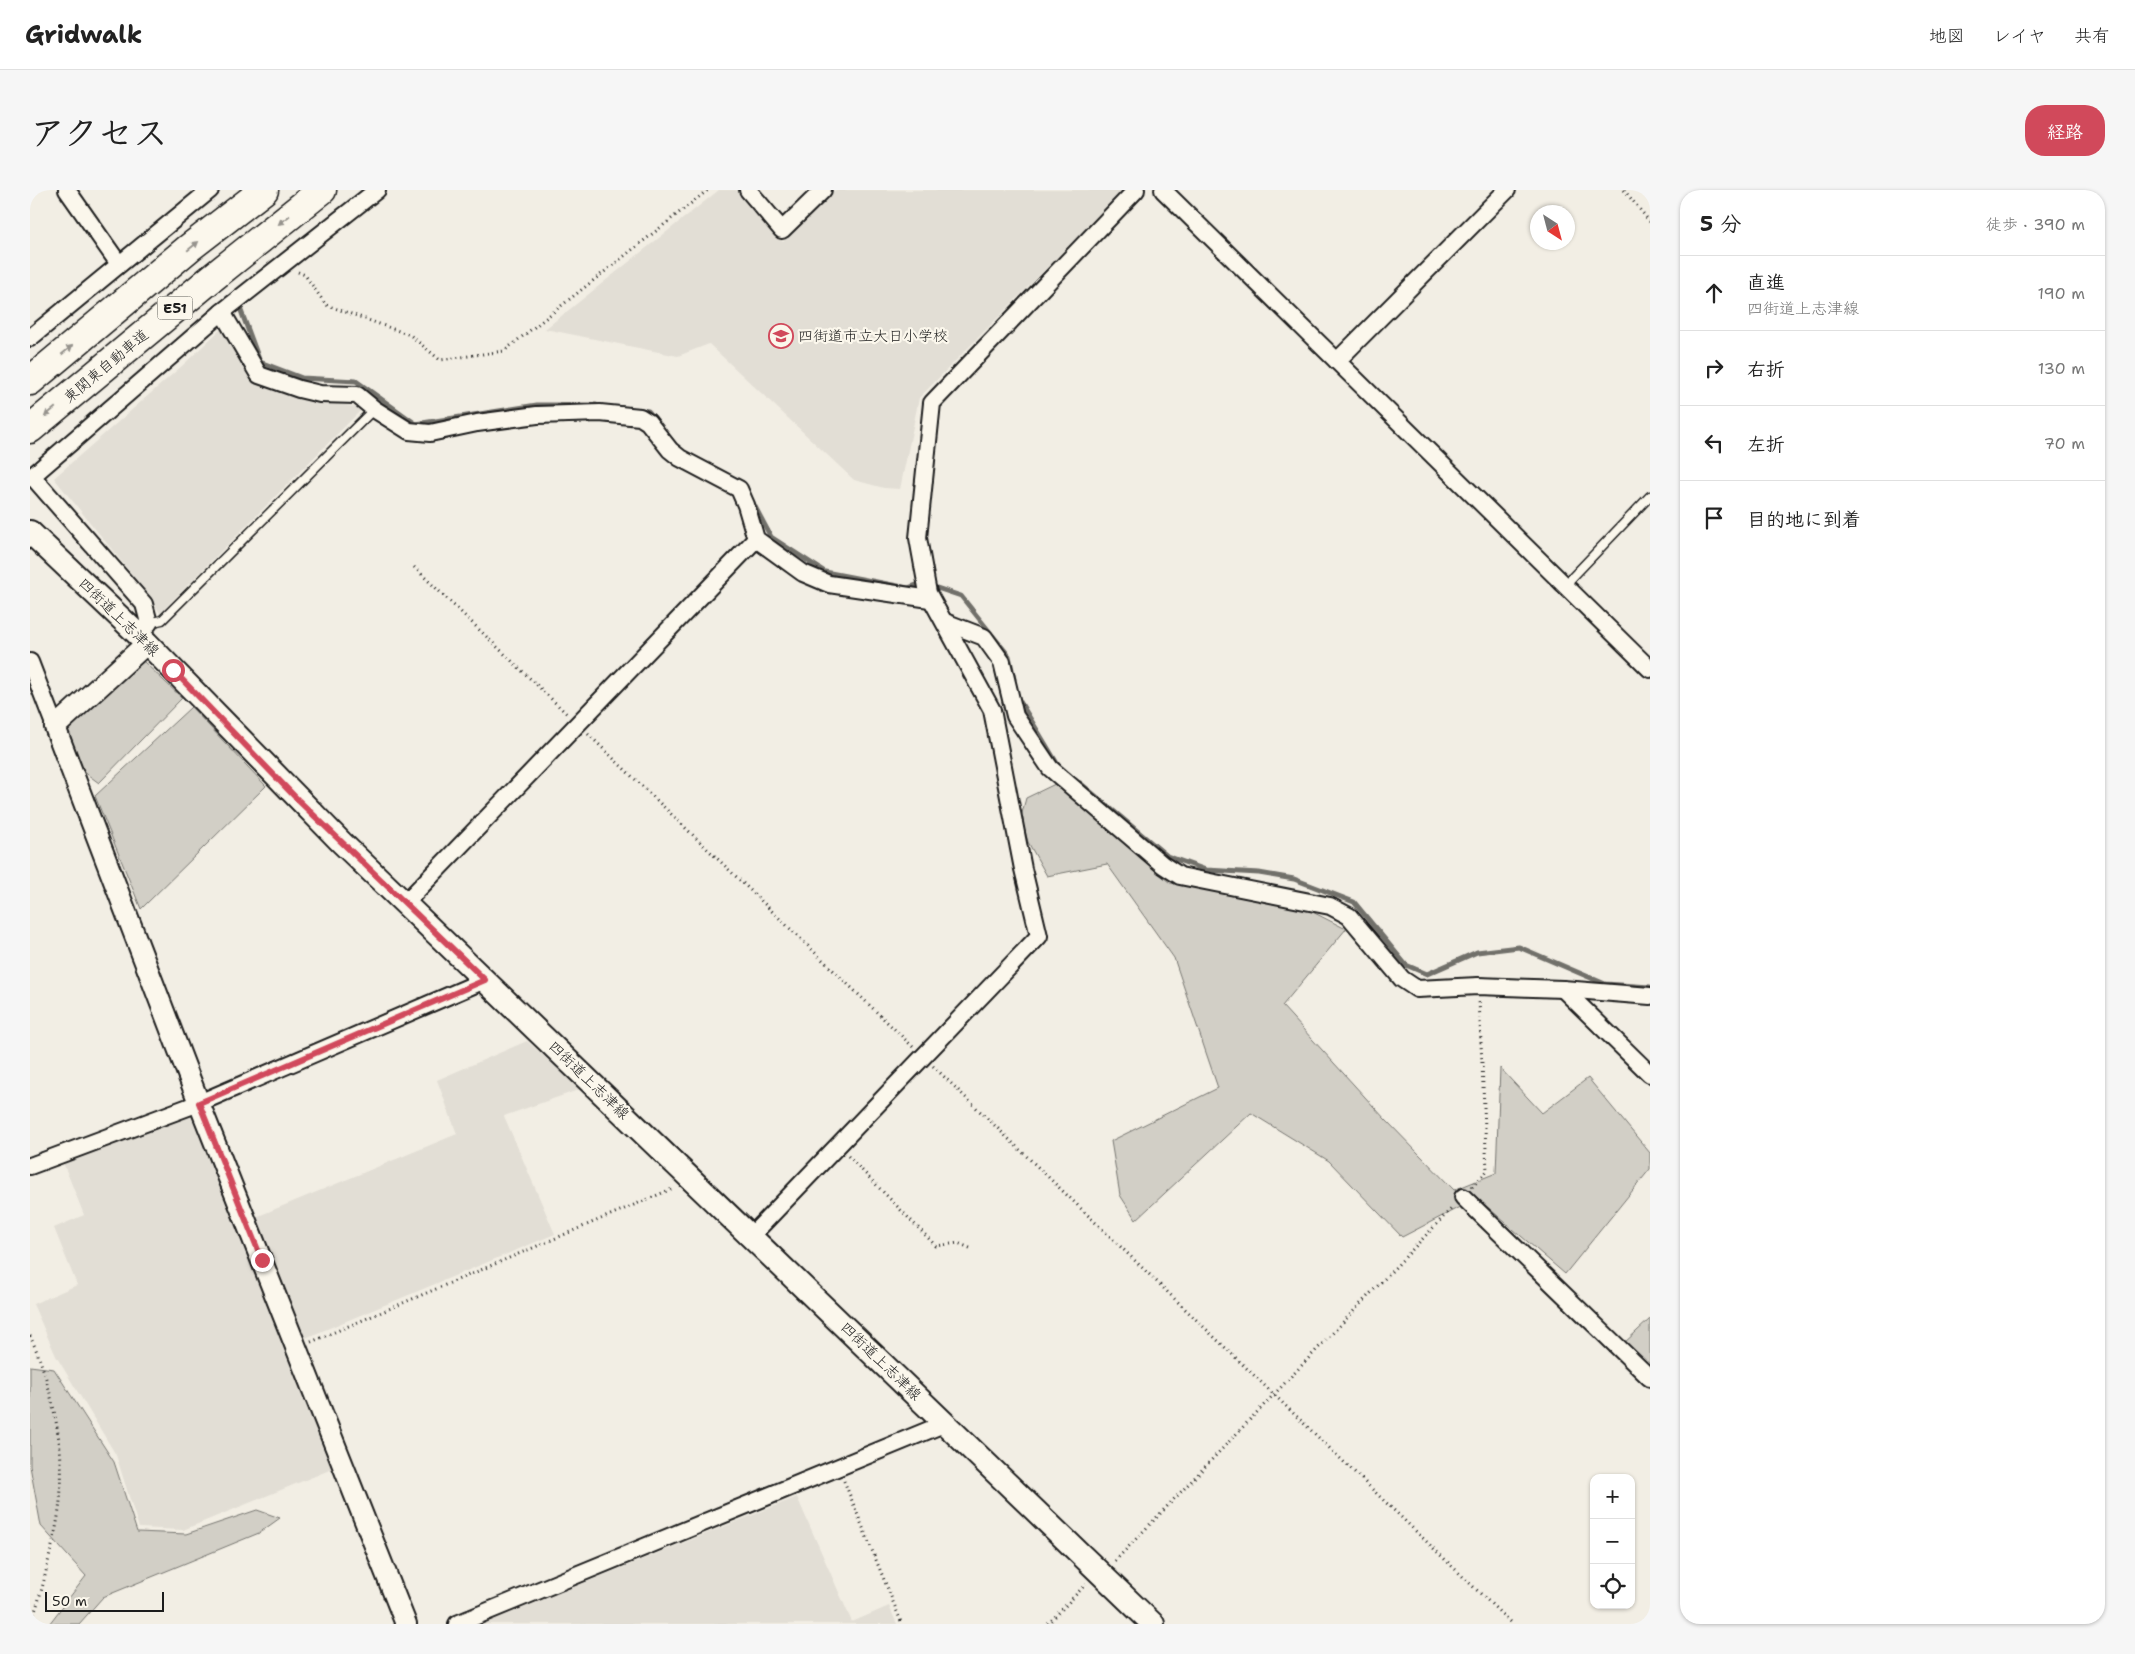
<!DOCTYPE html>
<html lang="ja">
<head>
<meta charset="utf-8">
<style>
  :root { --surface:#fff; --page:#f6f6f6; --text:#222; --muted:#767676; --line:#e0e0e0; --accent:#d1495b }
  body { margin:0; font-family:"Shantell Sans","Klee One",sans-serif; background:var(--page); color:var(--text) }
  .controls { position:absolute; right:15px; bottom:15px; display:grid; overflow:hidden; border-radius:10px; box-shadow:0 1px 4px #0004 }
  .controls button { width:45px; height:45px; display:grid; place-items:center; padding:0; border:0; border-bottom:1px solid var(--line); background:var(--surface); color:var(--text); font:25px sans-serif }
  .compass { position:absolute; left:1500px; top:15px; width:45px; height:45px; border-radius:50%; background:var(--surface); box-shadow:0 1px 4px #0004; rotate:144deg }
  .scale { position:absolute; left:15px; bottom:12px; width:119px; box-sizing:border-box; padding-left:5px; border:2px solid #1c1c1c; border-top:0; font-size:14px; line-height:18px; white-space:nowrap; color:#1c1c1c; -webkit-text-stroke:4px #fbf7ec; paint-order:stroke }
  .stop { position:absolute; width:15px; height:15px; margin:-11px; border:4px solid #d1495b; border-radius:50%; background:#fff }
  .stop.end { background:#d1495b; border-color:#fff; box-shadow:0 1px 5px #0008 }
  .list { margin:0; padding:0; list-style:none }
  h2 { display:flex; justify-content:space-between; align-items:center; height:65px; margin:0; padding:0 20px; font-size:21px }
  h2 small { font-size:16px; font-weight:400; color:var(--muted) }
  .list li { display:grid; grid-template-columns:32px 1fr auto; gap:15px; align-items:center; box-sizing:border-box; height:75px; padding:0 20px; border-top:1px solid var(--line) }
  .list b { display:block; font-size:19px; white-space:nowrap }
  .list p { margin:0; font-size:16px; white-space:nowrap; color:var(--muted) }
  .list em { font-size:16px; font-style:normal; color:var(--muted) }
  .icon { flex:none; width:28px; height:28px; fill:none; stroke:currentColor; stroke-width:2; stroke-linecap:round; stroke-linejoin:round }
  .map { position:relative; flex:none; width:1620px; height:1434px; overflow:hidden; border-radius:20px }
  header { display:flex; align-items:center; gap:30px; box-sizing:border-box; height:70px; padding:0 25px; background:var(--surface); border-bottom:1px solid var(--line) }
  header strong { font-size:24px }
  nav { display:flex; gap:28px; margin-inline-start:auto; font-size:18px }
  .intro { display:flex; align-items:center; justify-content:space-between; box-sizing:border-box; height:120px; padding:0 30px }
  h1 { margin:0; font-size:35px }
  .button { padding:12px 22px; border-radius:20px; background:var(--accent); color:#fff; font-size:18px; font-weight:700 }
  main { display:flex; gap:30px; padding:0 30px }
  aside { flex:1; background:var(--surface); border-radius:20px; box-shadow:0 1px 4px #0004 }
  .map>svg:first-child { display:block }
  .built { fill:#e2ded5 }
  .green { fill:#d2cfc6; stroke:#777671 }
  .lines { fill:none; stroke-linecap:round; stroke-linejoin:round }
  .stream { stroke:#716f6b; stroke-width:5 }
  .service-casing { stroke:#1c1c1c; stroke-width:11 }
  .minor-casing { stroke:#1c1c1c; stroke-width:20 }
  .tertiary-casing { stroke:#1c1c1c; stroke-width:24 }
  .secondary-casing { stroke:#1c1c1c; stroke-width:26 }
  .motorway-casing { stroke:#1c1c1c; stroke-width:31 }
  .path { stroke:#1c1c1c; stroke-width:3; stroke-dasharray:1 4; stroke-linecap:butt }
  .service { stroke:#fbf7ec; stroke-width:8 }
  .minor { stroke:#fbf7ec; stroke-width:16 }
  .tertiary { stroke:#fbf7ec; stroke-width:20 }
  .secondary { stroke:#fbf7ec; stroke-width:22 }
  .motorway { stroke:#fbf7ec; stroke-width:28 }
  .oneway { fill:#97948e }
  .route { stroke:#d1495b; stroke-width:6 }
  .labels { text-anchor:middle; stroke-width:4.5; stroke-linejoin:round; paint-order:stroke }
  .shield { fill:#fbf7ec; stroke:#5f5e5a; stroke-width:1 }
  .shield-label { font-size:14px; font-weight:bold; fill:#1c1c1c }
  .poi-label { font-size:15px; fill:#1c1c1c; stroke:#fbf7ec; text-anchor:start }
  .street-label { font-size:15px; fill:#1c1c1c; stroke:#fbf7ec }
</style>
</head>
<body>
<header>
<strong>Gridwalk</strong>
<nav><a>地図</a><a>レイヤ</a><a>共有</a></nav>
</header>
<div class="intro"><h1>アクセス</h1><a class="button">経路</a></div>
<main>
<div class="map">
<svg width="1620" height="1434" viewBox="0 0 1620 1434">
  <rect width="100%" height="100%" fill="#f2eee4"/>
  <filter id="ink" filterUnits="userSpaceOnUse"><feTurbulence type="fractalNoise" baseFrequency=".02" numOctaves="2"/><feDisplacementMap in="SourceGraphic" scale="10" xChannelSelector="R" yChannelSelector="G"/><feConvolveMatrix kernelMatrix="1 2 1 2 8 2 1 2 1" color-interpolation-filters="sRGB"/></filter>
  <g filter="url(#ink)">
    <g class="built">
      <path d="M689,0H709L753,52L805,0H1093L889,208L870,299L854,298L824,290L679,154L648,166L515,139Z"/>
      <path d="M192,138L225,189L289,211L333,218L130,423L117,403L24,288L153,175Z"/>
      <path d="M497,851L551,899L474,926L525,1044L273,1149L226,1027L427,944L407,890Z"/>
      <path d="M162,921L302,1279L153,1340L109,1338L86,1265L26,1166L3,1114L47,1095L24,1038L54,1025L32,970Z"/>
      <path d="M767,1307L822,1432L859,1416L867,1434H453Z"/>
    </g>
    <g class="green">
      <path d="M113,471L152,508L69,593L46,576L35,543Z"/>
      <path d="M161,517L236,596L111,719L65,606Z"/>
      <path d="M1025,594L1140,693L1251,706L1316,739L1252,816L1355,929L1424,1000L1466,983L1470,878L1512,923L1558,888L1620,963V979L1535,1084L1447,1008L1372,1047L1299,971L1221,923L1106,1030L1090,1005L1081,951L1188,898L1144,768L1077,674L1017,686L998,652L991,627L996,608Z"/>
      <path d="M1620,1129V1183L1593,1154Z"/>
      <path d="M0,1176L24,1179L84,1272L107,1342L156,1344L227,1320L250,1328L229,1343L73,1407L49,1434H19L56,1386L11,1336L0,1276Z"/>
    </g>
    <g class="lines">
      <g class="stream">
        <path d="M210,118L230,172L272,188L326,191L386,234L507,215H566"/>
        <path d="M610,220L618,221L625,229"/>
        <path d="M723,313L741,347L795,382L878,398L892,393L931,406L979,466L984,489"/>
        <path d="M989,510L1028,575"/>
        <path d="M1050,593L1137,666L1176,680L1229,683L1264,689L1324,712L1376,775L1397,784L1447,762L1489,757L1575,794L1620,797"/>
      </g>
      <defs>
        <g id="service">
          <path d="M1534,396L1620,306"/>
          <path d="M119,433L132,430L344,219"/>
        </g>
        <g id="minor">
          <path d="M37,0L89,74"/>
          <path d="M718,0L752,40L793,0"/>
          <path d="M1133,0L1620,479"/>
          <path d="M192,122L229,185L269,199L290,204L327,205L344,219L379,241L400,243L447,233L507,225L570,223L610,227L618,232L640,260L650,268L709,299L716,315L726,349L773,383L799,394L900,409"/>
          <path d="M0,148L180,0"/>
          <path d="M1307,171L1477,0"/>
          <path d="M2,286L114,414L119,433L108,445"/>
          <path d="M0,288L192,122L347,0"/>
          <path d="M915,432L954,447L972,472L985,526L1020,578L1133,675L1150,686L1300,716L1319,726L1372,789L1387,799L1448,796L1533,799L1620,806"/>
          <path d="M0,472L25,537"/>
          <path d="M375,713L726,349"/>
          <path d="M1533,799L1620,884"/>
          <path d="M0,976L169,913L455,790"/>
          <path d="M1433,1007L1620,1188"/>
          <path d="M721,1046L1009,746L993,679L962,520L898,403L888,348L902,213L1106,0"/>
          <path d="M427,1434L916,1233"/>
        </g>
        <path id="tertiary" d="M117,453L25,537L169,913L376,1434"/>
        <path id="secondary" d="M0,342L117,453L311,652L1123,1434"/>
        <g id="motorway">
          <path d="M0,191L159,58L234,0"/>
          <path d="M0,239L182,88L292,0"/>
        </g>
      </defs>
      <use href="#service" class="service-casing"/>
      <use href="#minor" class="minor-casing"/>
      <use href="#tertiary" class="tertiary-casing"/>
      <use href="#secondary" class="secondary-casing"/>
      <use href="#motorway" class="motorway-casing"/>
      <g class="path">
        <path d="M1594,0L1620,32"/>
        <path d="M268,82L275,85L296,115L380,145L410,170L474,161L678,0"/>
        <path d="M384,377L537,524"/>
        <path d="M558,544L883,857"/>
        <path d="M903,876L1482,1434"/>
        <path d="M818,966L906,1056L928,1053L942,1059"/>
        <path d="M1442,997L1457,981L1449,810"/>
        <path d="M0,1146C19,1185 34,1253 31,1297C30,1322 25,1345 19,1368C14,1391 9,1413 0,1434"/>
        <path d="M281,1152L644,998"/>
        <path d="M814,1291L872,1434"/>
        <path d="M1085,1371L1422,1018"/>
        <path d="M1018,1434L1056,1394"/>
      </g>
      <use href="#service" class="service"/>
      <use href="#minor" class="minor"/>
      <use href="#tertiary" class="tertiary"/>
      <use href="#secondary" class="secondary"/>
      <use href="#motorway" class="motorway"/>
    </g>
    <defs><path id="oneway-solid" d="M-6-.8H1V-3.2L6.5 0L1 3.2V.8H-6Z" transform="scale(1.25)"/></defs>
    <g class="oneway">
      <use href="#oneway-solid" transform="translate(254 30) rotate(142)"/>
      <use href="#oneway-solid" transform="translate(163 56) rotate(-39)"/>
      <use href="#oneway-solid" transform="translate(37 160) rotate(-40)"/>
      <use href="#oneway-solid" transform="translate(20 222) rotate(140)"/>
    </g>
  </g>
  <g class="lines" filter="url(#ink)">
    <path class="route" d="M143,480L269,611L455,790L169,913L232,1070"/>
  </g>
  <defs>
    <symbol id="school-ring" viewBox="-11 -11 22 22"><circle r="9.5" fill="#fbf7ec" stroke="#d1495b" stroke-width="1.5"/><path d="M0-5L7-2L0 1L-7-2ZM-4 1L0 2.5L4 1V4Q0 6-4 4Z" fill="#d1495b"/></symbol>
  </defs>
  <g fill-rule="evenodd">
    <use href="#school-ring" x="737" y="132" width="28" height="28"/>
  </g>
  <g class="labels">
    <rect class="shield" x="127.5" y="106.5" width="35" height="23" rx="4"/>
    <g class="shield-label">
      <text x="145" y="123">E51</text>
    </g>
    <g class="poi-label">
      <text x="768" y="151">四街道市立大日小学校</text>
    </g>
    <g class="street-label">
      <text transform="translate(76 176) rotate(-40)" y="5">東関東自動車道</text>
      <text transform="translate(89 427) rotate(44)" y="5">四街道上志津線</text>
      <text transform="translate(559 890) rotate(44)" y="5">四街道上志津線</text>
      <text transform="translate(851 1171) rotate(44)" y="5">四街道上志津線</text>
    </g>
  </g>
</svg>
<div class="controls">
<button>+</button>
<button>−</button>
<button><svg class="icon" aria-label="locate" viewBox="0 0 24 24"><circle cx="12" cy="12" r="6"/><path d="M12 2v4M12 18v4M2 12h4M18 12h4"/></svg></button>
</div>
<svg class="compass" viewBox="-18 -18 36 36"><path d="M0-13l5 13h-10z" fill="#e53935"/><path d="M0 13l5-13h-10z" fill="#767676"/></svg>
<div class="scale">50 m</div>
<div class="stop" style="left:143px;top:480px"></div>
<div class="stop end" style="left:232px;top:1070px"></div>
</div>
<aside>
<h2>5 分<small>徒歩 · 390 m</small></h2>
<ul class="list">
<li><svg class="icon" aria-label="ahead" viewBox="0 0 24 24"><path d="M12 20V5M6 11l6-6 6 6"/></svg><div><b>直進</b><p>四街道上志津線</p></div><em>190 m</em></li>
<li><svg class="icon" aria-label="right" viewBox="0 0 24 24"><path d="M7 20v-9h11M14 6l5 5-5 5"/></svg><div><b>右折</b></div><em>130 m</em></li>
<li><svg class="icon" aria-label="left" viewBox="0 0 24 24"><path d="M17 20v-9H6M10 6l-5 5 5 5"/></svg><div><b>左折</b></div><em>70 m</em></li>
<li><svg class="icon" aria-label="arrive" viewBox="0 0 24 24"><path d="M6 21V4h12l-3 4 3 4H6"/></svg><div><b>目的地に到着</b></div></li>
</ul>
</aside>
</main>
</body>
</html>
